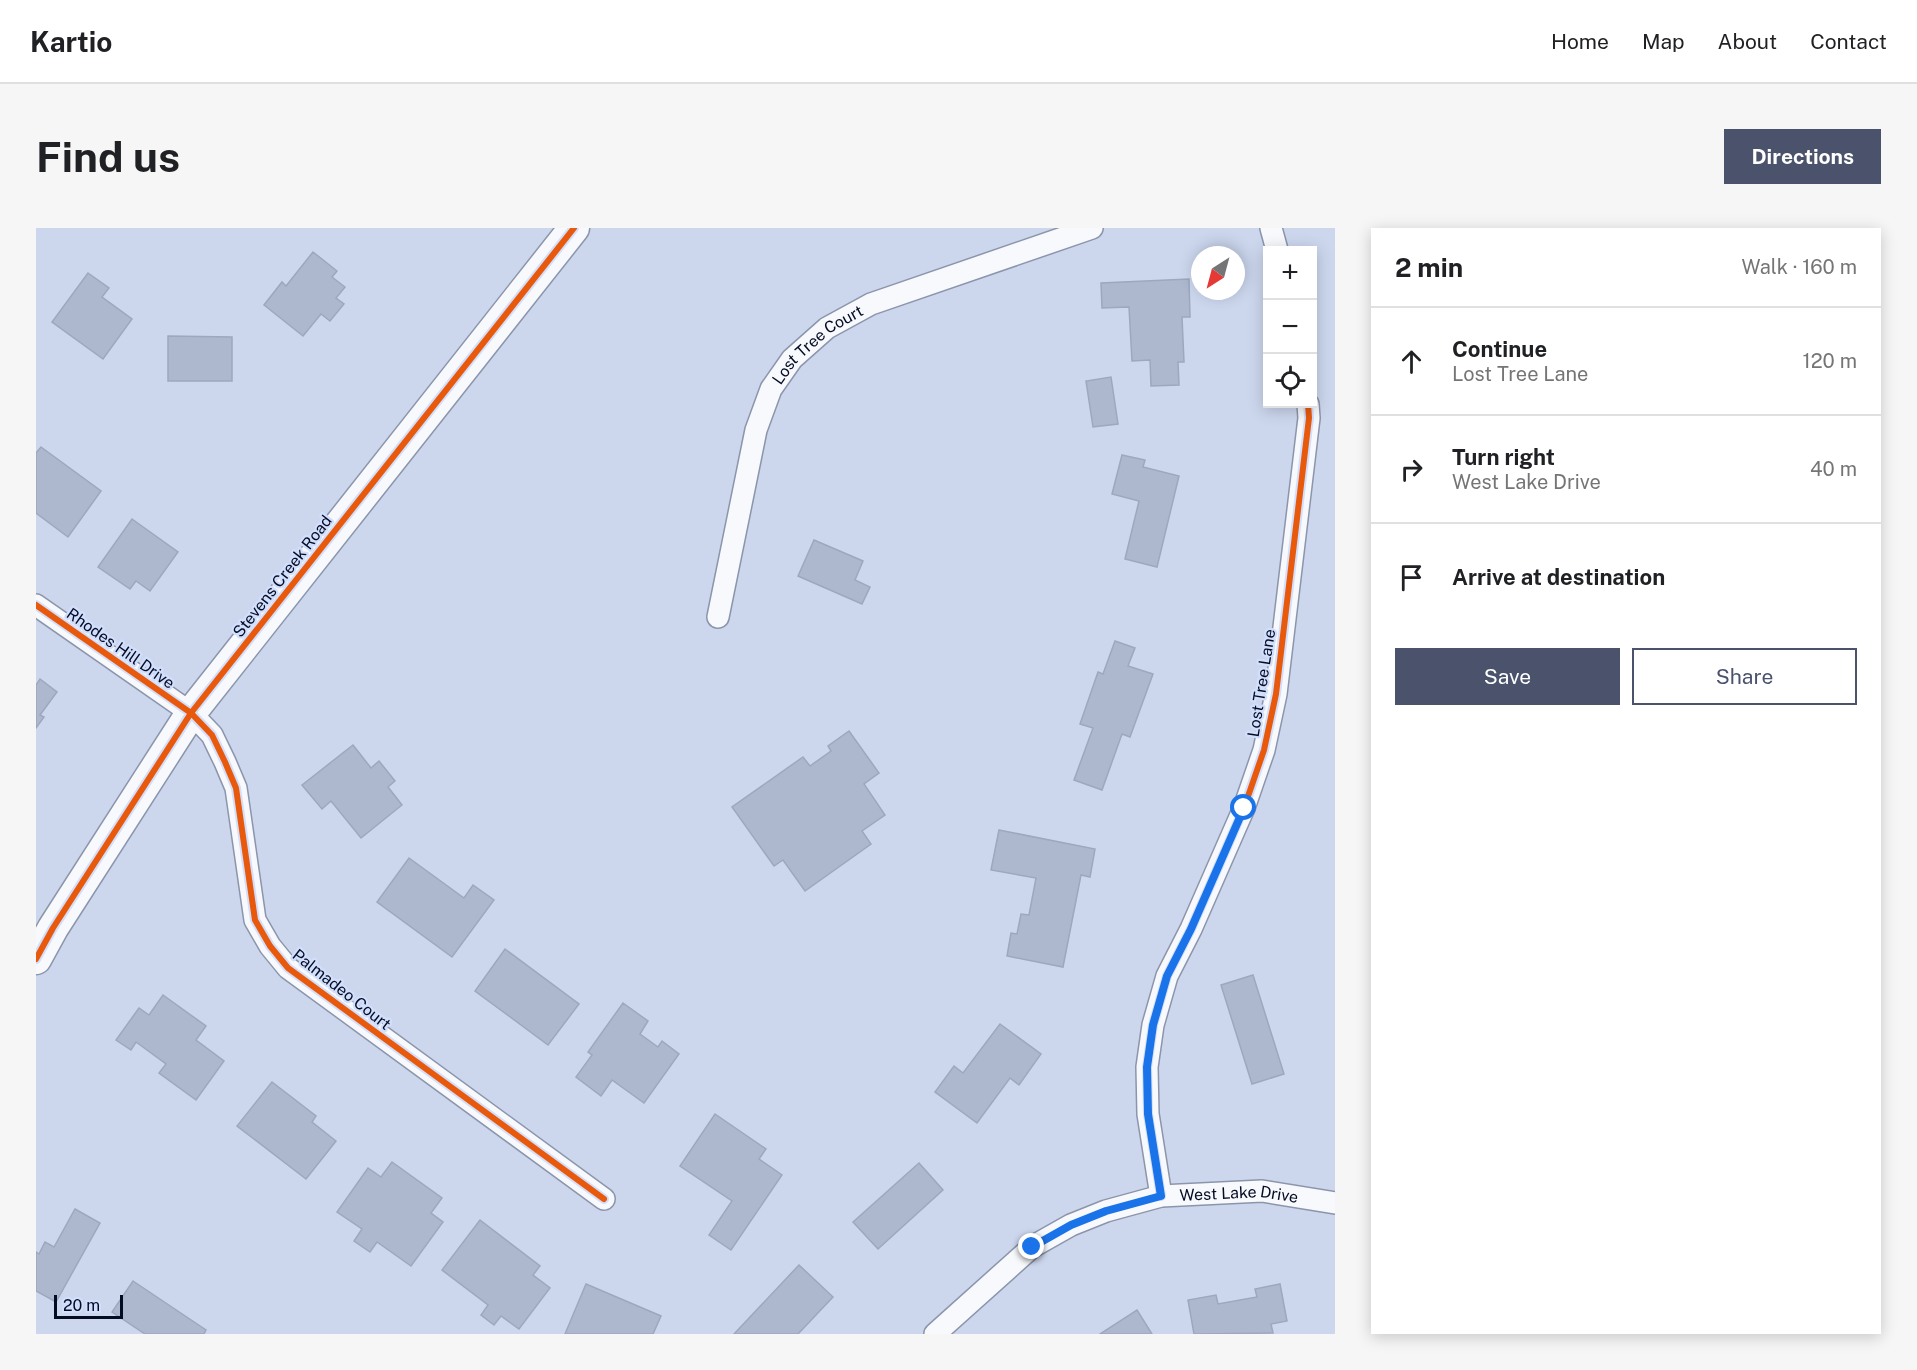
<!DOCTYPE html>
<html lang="en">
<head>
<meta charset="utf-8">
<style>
  :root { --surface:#fff; --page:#f6f6f6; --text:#202124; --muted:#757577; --line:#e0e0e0; --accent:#4a536b }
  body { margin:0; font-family:"Public Sans",sans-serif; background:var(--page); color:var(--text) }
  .controls { position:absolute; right:18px; top:18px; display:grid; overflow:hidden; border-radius:0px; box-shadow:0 3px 15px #0003 }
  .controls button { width:54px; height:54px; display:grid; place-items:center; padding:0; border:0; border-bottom:2px solid var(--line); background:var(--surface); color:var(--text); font:30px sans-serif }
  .compass { position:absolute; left:1155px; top:18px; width:54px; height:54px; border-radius:50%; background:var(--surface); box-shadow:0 3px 15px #0003; rotate:216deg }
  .scale { position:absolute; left:18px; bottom:15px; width:69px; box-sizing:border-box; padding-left:6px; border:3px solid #040c24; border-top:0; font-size:16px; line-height:21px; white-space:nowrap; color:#040c24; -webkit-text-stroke:4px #d2dffc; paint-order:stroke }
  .stop { position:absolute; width:18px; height:18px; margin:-14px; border:4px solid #1a73e8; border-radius:50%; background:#fff }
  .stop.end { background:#1a73e8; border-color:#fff; box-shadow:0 2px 6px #0008 }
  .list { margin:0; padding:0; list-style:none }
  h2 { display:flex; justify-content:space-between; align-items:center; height:78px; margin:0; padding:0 24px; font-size:26px }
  h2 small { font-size:20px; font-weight:400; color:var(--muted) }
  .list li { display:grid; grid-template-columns:39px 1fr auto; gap:18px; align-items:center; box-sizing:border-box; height:108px; padding:0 24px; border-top:2px solid var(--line) }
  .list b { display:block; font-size:22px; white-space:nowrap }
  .list p { margin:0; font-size:20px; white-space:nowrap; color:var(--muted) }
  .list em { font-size:20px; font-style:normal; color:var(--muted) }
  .actions { display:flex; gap:12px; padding:18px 24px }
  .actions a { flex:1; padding:14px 0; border:2px solid var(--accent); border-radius:0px; text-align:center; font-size:21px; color:var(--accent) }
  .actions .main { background:var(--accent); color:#fff }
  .icon { flex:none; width:33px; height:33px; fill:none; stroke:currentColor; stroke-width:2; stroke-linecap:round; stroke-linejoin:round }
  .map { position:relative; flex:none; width:1299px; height:1106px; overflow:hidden; border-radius:0px }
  header { display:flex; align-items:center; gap:36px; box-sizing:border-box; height:84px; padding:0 30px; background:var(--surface); border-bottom:2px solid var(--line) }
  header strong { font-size:28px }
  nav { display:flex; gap:33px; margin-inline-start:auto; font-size:21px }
  .intro { display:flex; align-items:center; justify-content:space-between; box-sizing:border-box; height:144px; padding:0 36px }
  h1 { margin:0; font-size:42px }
  .button { padding:15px 27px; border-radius:0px; background:var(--accent); color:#fff; font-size:21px; font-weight:700 }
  main { display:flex; gap:36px; padding:0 36px }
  aside { flex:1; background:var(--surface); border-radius:0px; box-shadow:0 3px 15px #0003 }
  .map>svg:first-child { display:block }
  .building { fill:#adb8cf; stroke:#9da7bd; stroke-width:1.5 }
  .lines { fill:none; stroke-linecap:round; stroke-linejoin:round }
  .street-casing { stroke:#8b95ab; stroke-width:24 }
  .secondary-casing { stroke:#8b95ab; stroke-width:33 }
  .street { stroke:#f7f9fc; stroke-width:21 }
  .secondary { stroke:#f7f9fc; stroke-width:30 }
  .cycleway-casing { stroke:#d2dffc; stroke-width:10 }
  .cycleway { stroke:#e8590c; stroke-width:6 }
  .route { stroke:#1a73e8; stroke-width:8 }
  .labels { text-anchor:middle; stroke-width:4.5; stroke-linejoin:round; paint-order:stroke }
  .street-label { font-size:16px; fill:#040c24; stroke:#d2dffc }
</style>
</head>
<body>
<header>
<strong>Kartio</strong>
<nav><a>Home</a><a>Map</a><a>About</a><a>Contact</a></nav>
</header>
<div class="intro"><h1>Find us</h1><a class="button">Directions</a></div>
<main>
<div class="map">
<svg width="1299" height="1106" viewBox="0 0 1299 1106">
  <rect width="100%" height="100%" fill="#ccd7ee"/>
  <g class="building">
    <path d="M277,24L301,43L296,49L309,59L300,70L308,76L294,93L285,86L267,108L228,77L246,54L250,58Z"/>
    <path d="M52,45L73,60L66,69L96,91L67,131L16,94Z"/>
    <path d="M1153,51L1154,89H1146L1148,134H1142L1143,157L1115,158L1114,132L1096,133L1093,79L1066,80L1065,55Z"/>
    <path d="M132,108L196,109V153H132Z"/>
    <path d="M1075,149L1082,196L1057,199L1050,153Z"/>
    <path d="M5,219L65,263L32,309L0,285V225Z"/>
    <path d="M1086,227L1109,232L1107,239L1143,248L1121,339L1089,331L1103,273L1076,266Z"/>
    <path d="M96,291L142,324L114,363L100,353L94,361L62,339Z"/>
    <path d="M778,312L827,333L819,352L834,359L826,376L762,348Z"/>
    <path d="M1079,413L1099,420L1092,438L1117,446L1094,509L1086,506L1066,562L1038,552L1057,500L1044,496L1062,444L1067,446Z"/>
    <path d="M4,451L21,464L4,487L8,489L0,500V457Z"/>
    <path d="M813,503L843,545L828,556L849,587L826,603L835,616L769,663L747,632L738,638L696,579L767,529L774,538L795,523L792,518Z"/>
    <path d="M317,517L335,540L343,533L359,553L352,559L366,577L325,610L295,573L286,581L266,557Z"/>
    <path d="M963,602L1059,621L1054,649L1045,647L1027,739L971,728L975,705L981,706L985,686L993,687L1000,650L955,642Z"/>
    <path d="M373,630L428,670L437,657L458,672L416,729L341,674Z"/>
    <path d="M469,721L543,776L512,817L439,763Z"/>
    <path d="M1217,747L1248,846L1216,856L1185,757Z"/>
    <path d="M127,767L170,798L160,812L188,833L160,872L123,845L130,836L100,814L95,822L80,812L103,780L113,787Z"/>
    <path d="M587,775L612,793L604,806L622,819L626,813L643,826L608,875L576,852L565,868L540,849L556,827L552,824Z"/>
    <path d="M964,796L1005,826L983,857L974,850L941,895L899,864L918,838L927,845Z"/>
    <path d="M236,854L280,888L276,894L300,913L270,951L201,898Z"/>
    <path d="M679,886L730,921L723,931L746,947L695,1022L673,1007L696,973L644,938Z"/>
    <path d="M356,934L406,970L395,985L407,994L375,1038L341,1014L334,1024L318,1013L326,1001L301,984L332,940L345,949Z"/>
    <path d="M883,935L907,962L842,1021L817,994Z"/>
    <path d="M39,981L64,995L20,1074L0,1063V1024L3,1026L9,1014L18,1019Z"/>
    <path d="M444,992L504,1038L497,1047L514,1060L483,1101L465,1088L458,1097L445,1087L452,1077L406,1042Z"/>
    <path d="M763,1037L797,1069L762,1106H698Z"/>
    <path d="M97,1053L170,1102L168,1106H109L76,1084Z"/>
    <path d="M550,1056L625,1088L617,1106H529Z"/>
    <path d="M1244,1056L1251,1093L1235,1096L1237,1105L1158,1106L1152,1072L1180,1067L1182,1076L1221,1069L1219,1061Z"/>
    <path d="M1101,1082L1116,1106H1064Z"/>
  </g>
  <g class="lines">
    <defs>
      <g id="street">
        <path d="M1235,0L1241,22"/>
        <path d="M0,377L155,485L176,507L189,534L200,560L219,692L234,718L252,740L568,971"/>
        <path id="s1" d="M682,389L720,202L735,161L756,131L791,100L835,76L1056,0"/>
        <path d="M1125,968L1112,886L1111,839L1117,797L1131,748L1155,701L1208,580L1228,522L1240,466L1273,190L1272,176"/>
        <path id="s2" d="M899,1106L996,1019L1035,997L1070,983L1125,968L1226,963L1299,975"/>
      </g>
      <path id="secondary" d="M0,731L17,700L155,485L538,0"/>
    </defs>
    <use href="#street" class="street-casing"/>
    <use href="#secondary" class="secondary-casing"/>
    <use href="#street" class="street"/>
    <use href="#secondary" class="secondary"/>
    <defs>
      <g id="cycleway">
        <path d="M0,377L155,485L176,507L189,534L200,560L219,692L234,718L252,740L568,971"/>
        <path d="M0,731L17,700L155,485L538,0"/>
        <path d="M1125,968L1112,886L1111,839L1117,797L1131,748L1155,701L1208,580L1228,522L1240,466L1273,190L1272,176"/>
      </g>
    </defs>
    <use href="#cycleway" class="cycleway-casing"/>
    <use href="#cycleway" class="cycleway"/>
  </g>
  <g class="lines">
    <path class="route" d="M996,1019L1035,997L1070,983L1125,968L1112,886L1111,839L1117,797L1131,748L1155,701L1208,580"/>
  </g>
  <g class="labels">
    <g class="street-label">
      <text dy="6" stroke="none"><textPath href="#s1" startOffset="300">Lost Tree Court</textPath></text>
      <text transform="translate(246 348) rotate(-52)" y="6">Stevens Creek Road</text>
      <text transform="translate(85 420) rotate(35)" y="6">Rhodes Hill Drive</text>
      <text transform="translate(1225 455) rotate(-81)" y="6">Lost Tree Lane</text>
      <text transform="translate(306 761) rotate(38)" y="6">Palmadeo Court</text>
      <text dy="6" stroke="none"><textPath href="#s2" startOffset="348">West Lake Drive</textPath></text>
    </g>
  </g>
</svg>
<div class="controls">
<button>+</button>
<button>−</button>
<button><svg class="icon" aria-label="locate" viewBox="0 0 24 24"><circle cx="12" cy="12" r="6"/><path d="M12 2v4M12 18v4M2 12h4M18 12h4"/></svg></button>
</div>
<svg class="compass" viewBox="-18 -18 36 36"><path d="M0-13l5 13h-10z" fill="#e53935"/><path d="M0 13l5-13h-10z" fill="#757577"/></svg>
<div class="scale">20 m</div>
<div class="stop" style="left:1208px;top:580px"></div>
<div class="stop end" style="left:996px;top:1019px"></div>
</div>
<aside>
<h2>2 min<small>Walk · 160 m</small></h2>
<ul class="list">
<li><svg class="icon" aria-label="ahead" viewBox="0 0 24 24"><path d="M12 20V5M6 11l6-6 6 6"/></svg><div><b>Continue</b><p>Lost Tree Lane</p></div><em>120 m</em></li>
<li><svg class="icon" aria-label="right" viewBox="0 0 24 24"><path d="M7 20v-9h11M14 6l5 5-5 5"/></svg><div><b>Turn right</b><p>West Lake Drive</p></div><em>40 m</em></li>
<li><svg class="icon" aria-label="arrive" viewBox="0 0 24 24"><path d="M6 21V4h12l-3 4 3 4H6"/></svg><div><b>Arrive at destination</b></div></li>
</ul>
<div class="actions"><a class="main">Save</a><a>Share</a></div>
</aside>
</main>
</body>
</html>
